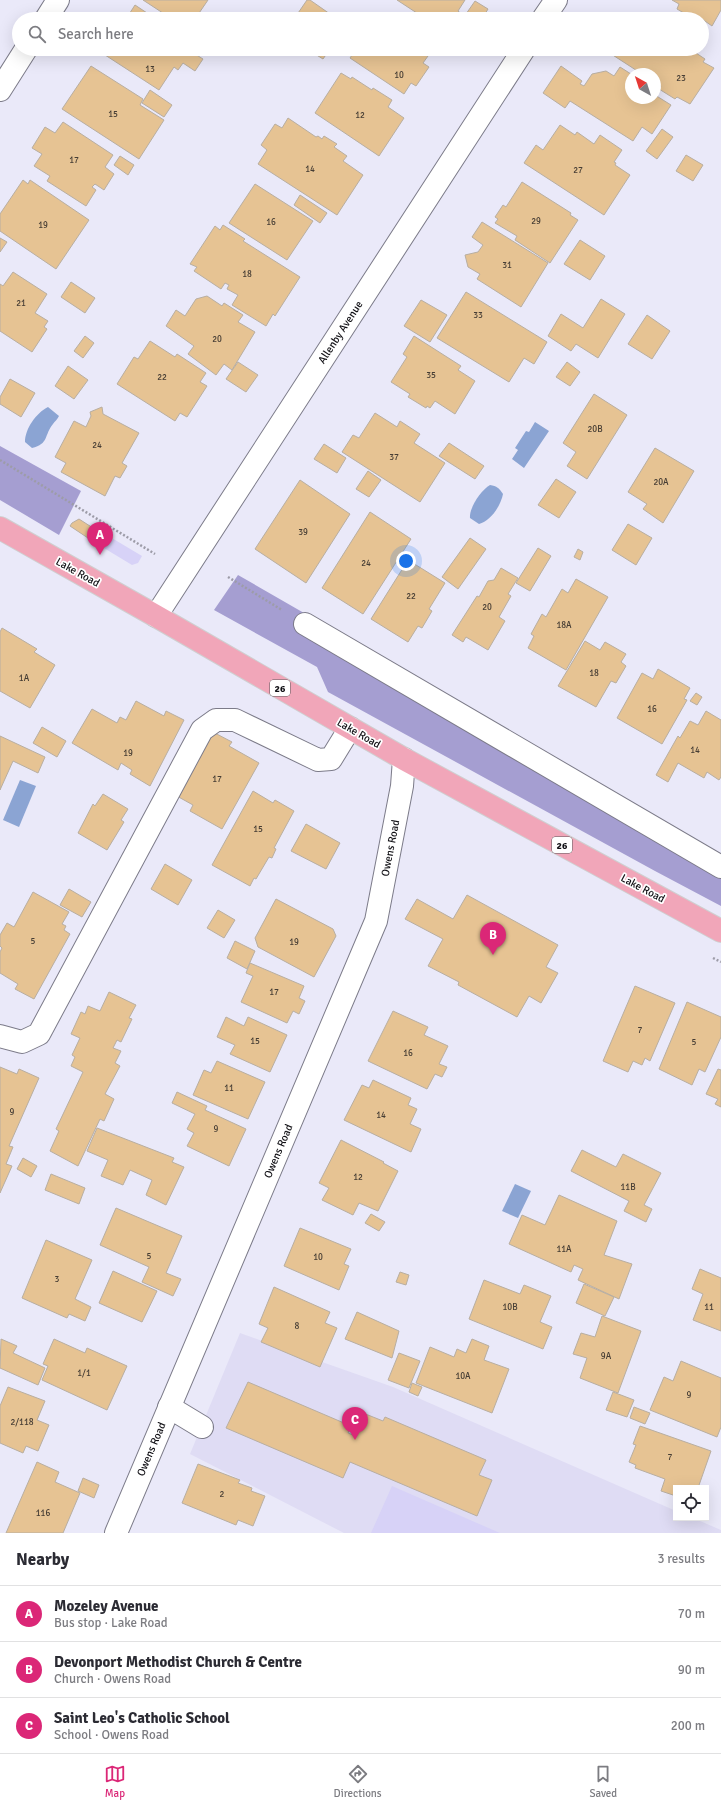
<!DOCTYPE html>
<html lang="en">
<head>
<meta charset="utf-8">
<style>
  :root { --surface:#fff; --page:#f7f7f7; --text:#2b2b33; --muted:#7c7c81; --line:#e1e1e2; --accent:#db2777 }
  body { margin:0; font-family:Signika,sans-serif; background:var(--page); color:var(--text) }
  .controls { position:absolute; right:12px; bottom:12px; display:grid; overflow:hidden; border-radius:0px; box-shadow:0 4px 16px #0002 }
  .controls button { width:36px; height:36px; display:grid; place-items:center; padding:0; border:0; border-bottom:1px solid var(--line); background:var(--surface); color:var(--text); font:20px sans-serif }
  .compass { position:absolute; left:625px; top:68px; width:36px; height:36px; border-radius:50%; background:var(--surface); box-shadow:0 4px 16px #0002; rotate:321deg }
  .you { position:absolute; left:406px; top:561px; width:14px; height:14px; margin:-10px; border:3px solid #fff; border-radius:50%; background:#1a73e8; box-shadow:0 0 0 6px #1a73e833 }
  .badge { display:grid; place-items:center; width:26px; height:26px; border-radius:50%; background:var(--accent); color:#fff; font-size:13px; font-weight:700 }
  .pin { position:absolute; translate:-50% -33px; filter:drop-shadow(0 1px 2px #0008) }
  .pin::after { content:''; position:absolute; top:21px; width:14px; height:12px; background:inherit; clip-path:polygon(0 0,100% 0,50% 100%) }
  .list { margin:0; padding:0; list-style:none }
  h2 { display:flex; justify-content:space-between; align-items:center; height:52px; margin:0; padding:0 16px; font-size:17px }
  h2 small { font-size:13px; font-weight:400; color:var(--muted) }
  .list li { display:grid; grid-template-columns:26px 1fr auto; gap:12px; align-items:center; box-sizing:border-box; height:56px; padding:0 16px; border-top:1px solid var(--line) }
  .list b { display:block; font-size:15px; white-space:nowrap }
  .list p { margin:0; font-size:13px; white-space:nowrap; color:var(--muted) }
  .list em { font-size:13px; font-style:normal; color:var(--muted) }
  .icon { flex:none; width:22px; height:22px; fill:none; stroke:currentColor; stroke-width:2; stroke-linecap:round; stroke-linejoin:round }
  .map { position:relative; flex:none; width:721px; height:1533px; overflow:hidden }
  .search { position:absolute; background:var(--surface); box-shadow:0 4px 16px #0002; left:12px; right:12px; top:12px; height:44px; display:flex; align-items:center; gap:10px; box-sizing:border-box; padding:0 14px; border-radius:22px; color:var(--muted); font-size:15px }
  .sheet { height:220px; background:var(--surface) }
  nav { display:flex; justify-content:space-around; align-items:center; box-sizing:border-box; height:56px; border-top:1px solid var(--line); background:var(--surface); font-size:11px; color:var(--muted) }
  nav a { display:grid; justify-items:center; gap:2px }
  nav .on { color:var(--accent) }
  .map>svg:first-child { display:block }
  .built { fill:#dfdcf4 }
  .green { fill:#d7d2f7 }
  .forest { fill:#a59ed1 }
  .water { fill:#8ba4d3 }
  .building { fill:#e6c393; stroke:#b8aea1 }
  .lines { fill:none; stroke-linecap:round; stroke-linejoin:round }
  .minor-casing { stroke:#7c7b89; stroke-width:24 }
  .major-casing { stroke:#cfcfd0; stroke-width:24 }
  .path { stroke:#9d9ca8; stroke-width:2.5; stroke-dasharray:2 2; stroke-linecap:butt }
  .minor { stroke:#fff; stroke-width:22 }
  .major { stroke:#f1a6b9; stroke-width:22 }
  .labels { text-anchor:middle; stroke-width:3.5; stroke-linejoin:round; paint-order:stroke }
  .number-label { font-size:9px; fill:#463d34 }
  .shield { fill:#fff; stroke:#58585b; stroke-width:1 }
  .shield-label { font-size:10px; font-weight:bold; fill:#111015 }
  .street-label { font-size:11px; fill:#111015; stroke:#fff }
</style>
</head>
<body>
<div class="map">
<svg width="721" height="1533" viewBox="0 0 721 1533">
  <rect width="100%" height="100%" fill="#eae9f9"/>
  <path class="built" d="M240,1333L393,1387L676,1511V1518H693L721,1530V1533H344L190,1454Z"/>
  <g class="green">
    <path d="M95,528L142,556L138,563L132,565L94,542L97,537Z"/>
    <path d="M392,1486L500,1533H371Z"/>
  </g>
  <g class="forest">
    <path d="M0,446L81,491L59,535L0,500Z"/>
    <path d="M238,575L304,613L295,628L526,759L721,875V906L655,871L328,692L317,667L214,610Z"/>
  </g>
  <g class="water">
    <path d="M48,407L59,416C57,420 55,421 53,424C44,435 49,444 32,448L25,442C25,429 36,413 48,407Z"/>
    <path d="M535,422L549,431L524,468L512,459L518,450L515,448L526,431L529,432Z"/>
    <path d="M490,485C497,486 499,488 503,494C501,505 491,521 479,524L470,518C469,508 481,490 490,485Z"/>
    <path d="M20,780L36,786L19,827L3,820Z"/>
    <path d="M515,1184L531,1191L518,1218L502,1211Z"/>
  </g>
  <g class="building">
    <path d="M143,0H208L195,19H172Z"/>
    <path d="M307,0H310L330,14L326,19H294Z"/>
    <path d="M397,0H465L458,11L464,16L462,19H426Z"/>
    <path d="M672,0H721V10L712,26L702,19H694L677,9L679,4Z"/>
    <path d="M475,1L488,9L482,19H474L466,14Z"/>
    <path d="M135,5L156,19H126Z"/>
    <path d="M642,14L650,19H632L634,16Z"/>
    <path d="M105,49H187L203,59L195,71L183,63L178,70L174,67L159,90L102,53Z"/>
    <path d="M307,49H330L323,59Z"/>
    <path d="M356,49H433L423,63L429,67L416,86L411,83L404,94L350,58Z"/>
    <path d="M606,49H690L705,59L703,62L714,68L690,104L677,97L675,99L659,89L661,86L655,82V74H642L605,50Z"/>
    <path d="M91,66L143,99L140,105L164,120L139,159L62,109Z"/>
    <path d="M561,66L582,81L580,84L584,86L592,74L606,71L614,76L620,67L631,74V98H655V95L671,105L652,134L642,127L633,141L570,101L565,108L543,93Z"/>
    <path d="M341,73L351,79L352,77L372,90L373,88L392,100L388,107L404,118L379,156L315,113Z"/>
    <path d="M150,90L172,105L164,117L142,103Z"/>
    <path d="M288,118L316,137L318,136L322,139L324,136L337,144L334,147L347,156L343,161L363,175L337,215L258,164L267,150L261,145L275,124L282,128Z"/>
    <path d="M63,122L113,155L105,167L114,174L104,190L95,184L92,187L96,190L86,206L47,181L50,176L34,166L42,154L32,148L45,127L55,133Z"/>
    <path d="M560,125L575,135L577,132L594,144L600,135L622,150L614,162L616,163L615,165L630,175L604,215L524,163L536,145L543,150Z"/>
    <path d="M662,129L673,137L657,159L646,151Z"/>
    <path d="M686,155L703,165L693,181L676,171Z"/>
    <path d="M120,156L134,165L128,175L114,165Z"/>
    <path d="M23,180L28,184L30,180L89,220L56,269L0,231V214Z"/>
    <path d="M522,182L571,213L570,215L578,220L550,263L515,240L517,236L495,223L498,219L495,217L503,205L506,207Z"/>
    <path d="M255,184L313,221L287,260L229,223Z"/>
    <path d="M300,195L327,213L320,223L294,205Z"/>
    <path d="M482,222L548,263L521,307L477,279L480,274L468,267L465,255L478,252L483,245L472,237Z"/>
    <path d="M223,225L245,239L243,241L300,277L275,316L273,314L266,326L232,305L238,295L227,289L229,285L225,283L221,289L194,271L197,267L190,264L215,226L220,230Z"/>
    <path d="M0,238L7,242L0,252Z"/>
    <path d="M580,240L605,256L590,280L564,264Z"/>
    <path d="M13,272L47,294L35,313L48,321L44,327L47,329L32,352L0,331V284L3,286Z"/>
    <path d="M71,282L95,298L85,313L61,297Z"/>
    <path d="M466,292L547,342L534,364L524,358L509,382L437,338Z"/>
    <path d="M207,296L222,306L224,303L243,315L238,322L255,332L232,370L224,364L216,375L188,354L194,346L166,326L176,310L185,316L196,299Z"/>
    <path d="M601,299L625,314L598,358L576,344L571,351L548,336L561,314L583,328Z"/>
    <path d="M421,300L447,315L430,342L404,326Z"/>
    <path d="M647,315L670,331L652,359L628,344Z"/>
    <path d="M85,336L94,343L83,358L74,351Z"/>
    <path d="M414,336L461,366L458,370L475,381L455,414L435,401L430,408L427,406L426,408L408,397L410,394L391,382L407,357L403,354Z"/>
    <path d="M150,341L175,357L177,354L206,373L200,382L207,386L187,417L180,413L175,421L117,384L134,357L138,359Z"/>
    <path d="M238,362L258,375L246,392L226,379Z"/>
    <path d="M567,362L580,372L570,386L556,377Z"/>
    <path d="M68,366L88,380L74,399L55,386Z"/>
    <path d="M10,379L35,393L21,417L0,404V397Z"/>
    <path d="M594,394L627,415L587,479L567,466L576,452L563,443Z"/>
    <path d="M102,407L103,414L139,433L122,463L127,466L120,478L115,476L105,496L61,472L66,463L55,457L74,421L86,427L91,416L90,412Z"/>
    <path d="M375,413L397,427L400,421L420,434L414,443L445,463L420,502L342,452L353,435L359,438Z"/>
    <path d="M449,443L484,466L475,479L439,456Z"/>
    <path d="M324,444L346,458L337,473L314,459Z"/>
    <path d="M655,448L694,471L663,523L643,509L647,504L628,492Z"/>
    <path d="M368,471L381,480L369,497L356,489Z"/>
    <path d="M556,479L576,492L559,518L538,505Z"/>
    <path d="M300,480L350,514L306,583L255,549Z"/>
    <path d="M370,512L411,539L363,614L322,588Z"/>
    <path d="M79,519L93,528V537L91,540L70,526L72,523Z"/>
    <path d="M628,524L652,538L636,565L612,550Z"/>
    <path d="M470,538L486,549L458,589L442,577Z"/>
    <path d="M538,548L551,556L530,591L516,583Z"/>
    <path d="M578,549L583,552L580,560L574,557Z"/>
    <path d="M408,560L445,583L429,609L432,611L422,628L418,626L408,642L371,619Z"/>
    <path d="M501,568L518,578L508,594L511,596L499,617L505,621L488,650L466,637L463,642L452,635L477,596L479,597L488,581L494,580Z"/>
    <path d="M576,579L608,597L566,670L528,648L534,636L531,634L542,614L546,617L562,589L568,593Z"/>
    <path d="M2,628L37,649L34,652L55,665L30,708L0,691V632Z"/>
    <path d="M585,641L600,650L605,642L626,654L621,662L626,666L616,683L611,681L596,707L558,686Z"/>
    <path d="M658,669L690,688L684,699L687,700L662,744L617,718L642,673L653,679Z"/>
    <path d="M696,693L702,697L697,705L690,701Z"/>
    <path d="M136,701L164,716L166,711L184,720L150,786L130,774L132,770L121,763L118,770L72,743L92,709L117,723L120,717L126,720Z"/>
    <path d="M706,711L721,720V777L719,780L707,772L704,778L678,763L668,782L656,775L678,736L680,738L690,721L698,725Z"/>
    <path d="M42,727L66,741L57,757L33,743Z"/>
    <path d="M211,731L232,742L229,746L259,763L222,829L190,811L193,805L175,795Z"/>
    <path d="M0,736L45,757L38,773L13,761L0,790Z"/>
    <path d="M253,791L273,803L275,800L294,811L274,848L276,849L272,858L269,857L256,879L254,878L250,886L212,865Z"/>
    <path d="M103,794L128,809L121,820L124,822L107,850L78,833L93,804L95,806Z"/>
    <path d="M306,824L340,843L326,869L291,851Z"/>
    <path d="M165,864L192,880L178,905L151,889Z"/>
    <path d="M69,889L91,902L82,917L60,905Z"/>
    <path d="M33,892L69,912L62,924L66,926L64,930L70,934L34,999L15,989L18,984L0,973V952L2,948L0,946V935L7,923L14,927Z"/>
    <path d="M467,895L558,945L546,967L558,973L541,1003L529,996L517,1017L458,985L459,982L428,966L443,939L405,919L417,899L453,919Z"/>
    <path d="M276,899L333,929L336,936L314,977L258,947L255,938Z"/>
    <path d="M218,910L235,920L224,938L207,928Z"/>
    <path d="M235,941L255,951L247,969L227,958Z"/>
    <path d="M250,963L304,986L299,998L305,1001L299,1014L293,1011L287,1023L241,1002L253,976L246,973Z"/>
    <path d="M635,986L675,1003L650,1061L645,1058L642,1065L633,1061L628,1072L603,1061Z"/>
    <path d="M109,992L136,1005L129,1018L132,1019L121,1042L117,1040L113,1048L121,1051L115,1063L120,1066L105,1094L114,1099L104,1121L100,1119L78,1166L50,1151L59,1131L56,1129L83,1072L71,1066L75,1057L72,1055L80,1038L71,1034L81,1012L85,1014L88,1006L100,1011Z"/>
    <path d="M687,1002L721,1017V1037L705,1072L699,1069L692,1085L659,1069Z"/>
    <path d="M393,1011L428,1027L424,1035L448,1046L439,1064L447,1067L442,1077L435,1074L427,1089L368,1061Z"/>
    <path d="M226,1017L244,1026L248,1017L287,1035L270,1072L230,1054L235,1045L217,1037Z"/>
    <path d="M217,1061L265,1082L248,1119L193,1095L204,1070L211,1073Z"/>
    <path d="M0,1067L17,1074L19,1069L39,1078L9,1146L13,1147L6,1164L12,1166L0,1193Z"/>
    <path d="M718,1069L721,1070V1107L715,1104L718,1099L706,1094Z"/>
    <path d="M373,1080L411,1098L408,1105L417,1109L410,1124L421,1129L411,1152L344,1120L362,1085L369,1088Z"/>
    <path d="M177,1092L207,1106L205,1110L246,1129L229,1166L187,1146L194,1133L187,1129L195,1114L172,1103Z"/>
    <path d="M97,1128L174,1158L172,1162L184,1167L166,1205L146,1195L152,1180L130,1170L123,1185L101,1176L108,1160L87,1151Z"/>
    <path d="M341,1140L384,1162L383,1163L398,1171L378,1211L359,1203L353,1215L322,1200L329,1188L319,1183Z"/>
    <path d="M582,1150L616,1167L623,1154L661,1173L644,1205L652,1209L646,1222L624,1211L629,1201L571,1171Z"/>
    <path d="M23,1158L37,1166L31,1177L17,1169Z"/>
    <path d="M51,1174L85,1188L79,1204L45,1190Z"/>
    <path d="M559,1195L617,1221L604,1255L632,1264L619,1299L578,1280L583,1269L574,1265L571,1272L509,1244L522,1215L545,1225Z"/>
    <path d="M116,1208L182,1236L166,1273L181,1279L173,1296L142,1282L149,1267L100,1245Z"/>
    <path d="M371,1214L385,1222L379,1231L365,1223Z"/>
    <path d="M300,1228L351,1249L344,1264L349,1266L339,1290L284,1266Z"/>
    <path d="M46,1240L92,1260L75,1299L91,1307L85,1321L69,1314L67,1318L22,1298Z"/>
    <path d="M700,1269L721,1278V1331L693,1320L703,1294L692,1289Z"/>
    <path d="M113,1271L157,1291L142,1322L99,1303Z"/>
    <path d="M400,1272L409,1275L406,1285L396,1282Z"/>
    <path d="M484,1280L520,1294L524,1285L551,1296L540,1322L552,1327L543,1349L469,1319Z"/>
    <path d="M584,1284L614,1297L605,1316L576,1303Z"/>
    <path d="M274,1287L330,1312L325,1323L337,1328L320,1367L261,1342L268,1328L259,1324Z"/>
    <path d="M357,1312L399,1331L392,1358L345,1339Z"/>
    <path d="M602,1316L641,1331L618,1393L580,1378L587,1358L573,1354L581,1333L595,1337Z"/>
    <path d="M1,1339L17,1346L13,1353L45,1368L38,1385L0,1368Z"/>
    <path d="M54,1339L85,1353L87,1348L127,1366L107,1410L42,1380L48,1366L43,1364Z"/>
    <path d="M472,1339L489,1346L484,1360L509,1369L492,1413L416,1383L430,1347L454,1357L457,1349L466,1353Z"/>
    <path d="M399,1353L420,1361L409,1388L388,1380Z"/>
    <path d="M681,1361L721,1378V1427L717,1437L650,1410L664,1377L673,1381Z"/>
    <path d="M248,1382L351,1426L348,1433L353,1435L363,1413L383,1421L385,1417L486,1460L479,1475L492,1480L477,1516L350,1462L343,1478L226,1428Z"/>
    <path d="M412,1383L422,1387L418,1396L409,1392Z"/>
    <path d="M8,1387L45,1401L37,1420L49,1425L38,1451L26,1446L23,1453L0,1443V1406Z"/>
    <path d="M613,1392L634,1400L627,1417L606,1410Z"/>
    <path d="M634,1407L650,1413L645,1424L630,1418Z"/>
    <path d="M640,1426L711,1451L698,1488H676V1496L661,1491L665,1479L635,1468L636,1465L629,1462L636,1445L633,1444Z"/>
    <path d="M37,1462L59,1472L55,1482L80,1493L63,1533H6Z"/>
    <path d="M198,1464L240,1480L238,1483L252,1488L251,1491L265,1496L253,1526L238,1520L236,1525L182,1503Z"/>
    <path d="M83,1478L99,1485L94,1498L78,1491Z"/>
  </g>
  <g class="lines">
    <defs>
      <g id="minor">
        <path d="M46,19L58,0"/>
        <path d="M543,19L556,0"/>
        <path d="M0,90L26,49"/>
        <path d="M156,616L524,49"/>
        <path d="M305,624L721,867"/>
        <path d="M0,1036L22,1042L39,1034L202,730L216,720H235L318,760L331,759L350,728"/>
        <path d="M169,1407L202,1427"/>
        <path d="M116,1533L376,921L402,786L404,759"/>
      </g>
      <path id="major" d="M0,528L156,616L404,759L721,931"/>
    </defs>
    <use href="#minor" class="minor-casing"/>
    <use href="#major" class="major-casing"/>
    <g class="path">
      <path d="M0,460L155,554"/>
      <path d="M228,577L282,610"/>
      <path d="M713,958L721,962"/>
    </g>
    <use href="#minor" class="minor"/>
    <use href="#major" class="major"/>
  </g>
  <g class="labels">
    <g class="number-label">
      <text x="150" y="72">13</text>
      <text x="399" y="78">10</text>
      <text x="681" y="81">23</text>
      <text x="113" y="117">15</text>
      <text x="360" y="118">12</text>
      <text x="74" y="163">17</text>
      <text x="310" y="172">14</text>
      <text x="578" y="173">27</text>
      <text x="536" y="224">29</text>
      <text x="271" y="225">16</text>
      <text x="43" y="228">19</text>
      <text x="507" y="268">31</text>
      <text x="247" y="277">18</text>
      <text x="21" y="306">21</text>
      <text x="478" y="318">33</text>
      <text x="217" y="342">20</text>
      <text x="431" y="378">35</text>
      <text x="162" y="380">22</text>
      <text x="595" y="432">20B</text>
      <text x="97" y="448">24</text>
      <text x="394" y="460">37</text>
      <text x="661" y="485">20A</text>
      <text x="303" y="535">39</text>
      <text x="366" y="566">24</text>
      <text x="411" y="599">22</text>
      <text x="487" y="610">20</text>
      <text x="564" y="628">18A</text>
      <text x="594" y="676">18</text>
      <text x="24" y="681">1A</text>
      <text x="652" y="712">16</text>
      <text x="695" y="753">14</text>
      <text x="128" y="756">19</text>
      <text x="217" y="782">17</text>
      <text x="258" y="832">15</text>
      <text x="33" y="944">5</text>
      <text x="294" y="945">19</text>
      <text x="274" y="995">17</text>
      <text x="640" y="1033">7</text>
      <text x="255" y="1044">15</text>
      <text x="694" y="1045">5</text>
      <text x="408" y="1056">16</text>
      <text x="229" y="1091">11</text>
      <text x="12" y="1115">9</text>
      <text x="381" y="1118">14</text>
      <text x="216" y="1132">9</text>
      <text x="358" y="1180">12</text>
      <text x="628" y="1190">11B</text>
      <text x="564" y="1252">11A</text>
      <text x="149" y="1259">5</text>
      <text x="318" y="1260">10</text>
      <text x="57" y="1282">3</text>
      <text x="510" y="1310">10B</text>
      <text x="709" y="1310">11</text>
      <text x="297" y="1329">8</text>
      <text x="606" y="1359">9A</text>
      <text x="84" y="1376">1/1</text>
      <text x="463" y="1379">10A</text>
      <text x="689" y="1398">9</text>
      <text x="22" y="1425">2/118</text>
      <text x="670" y="1460">7</text>
      <text x="222" y="1497">2</text>
      <text x="43" y="1516">116</text>
    </g>
    <g class="shield">
      <rect x="270" y="680" width="20" height="16" rx="3"/>
      <rect x="552" y="837" width="20" height="16" rx="3"/>
    </g>
    <g class="shield-label">
      <text x="280" y="692">26</text>
      <text x="562" y="849">26</text>
    </g>
    <g class="street-label">
      <text transform="translate(340 332) rotate(-57)" y="4">Allenby Avenue</text>
      <text transform="translate(78 572) rotate(29)" y="4">Lake Road</text>
      <text transform="translate(359 733) rotate(30)" y="4">Lake Road</text>
      <text transform="translate(390 848) rotate(-79)" y="4">Owens Road</text>
      <text transform="translate(643 888) rotate(28)" y="4">Lake Road</text>
      <text transform="translate(278 1151) rotate(-67)" y="4">Owens Road</text>
      <text transform="translate(151 1449) rotate(-67)" y="4">Owens Road</text>
    </g>
  </g>
</svg>
<div class="controls">
<button><svg class="icon" aria-label="locate" viewBox="0 0 24 24"><circle cx="12" cy="12" r="6"/><path d="M12 2v4M12 18v4M2 12h4M18 12h4"/></svg></button>
</div>
<svg class="compass" viewBox="-18 -18 36 36"><path d="M0-13l5 13h-10z" fill="#e53935"/><path d="M0 13l5-13h-10z" fill="#7c7c81"/></svg>
<div class="you"></div>
<div class="pin badge" style="left:100px;top:555px">A</div>
<div class="pin badge" style="left:493px;top:955px">B</div>
<div class="pin badge" style="left:355px;top:1440px">C</div>
<div class="search"><svg class="icon" aria-label="search" viewBox="0 0 24 24"><circle cx="10" cy="10" r="6"/><path d="M15 15l6 6"/></svg>Search here</div>
</div>
<section class="sheet">
<h2>Nearby<small>3 results</small></h2>
<ul class="list">
<li><span class="badge">A</span><div><b>Mozeley Avenue</b><p>Bus stop · Lake Road</p></div><em>70 m</em></li>
<li><span class="badge">B</span><div><b>Devonport Methodist Church &amp; Centre</b><p>Church · Owens Road</p></div><em>90 m</em></li>
<li><span class="badge">C</span><div><b>Saint Leo's Catholic School</b><p>School · Owens Road</p></div><em>200 m</em></li>
</ul>
</section>
<nav>
<a class="on"><svg class="icon" aria-label="map" viewBox="0 0 24 24"><path d="M3 6l6-2 6 2 6-2v14l-6 2-6-2-6 2zM9 4v14M15 6v14"/></svg>Map</a>
<a><svg class="icon" aria-label="directions" viewBox="0 0 24 24"><path d="M12 3l9 9-9 9-9-9zM9 14v-3h6M13 9l2 2-2 2"/></svg>Directions</a>
<a><svg class="icon" aria-label="saved" viewBox="0 0 24 24"><path d="M7 4h10v16l-5-4-5 4z"/></svg>Saved</a>
</nav>
</body>
</html>
